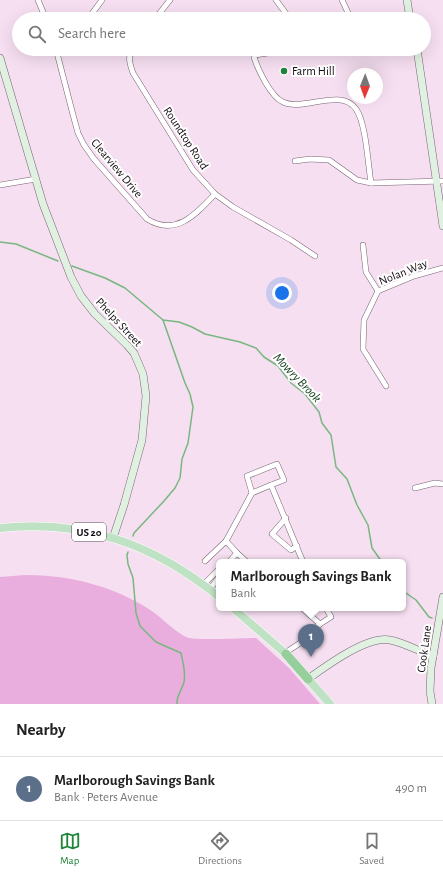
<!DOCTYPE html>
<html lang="en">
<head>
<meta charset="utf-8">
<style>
  :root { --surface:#fff; --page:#f6f6f6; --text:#222; --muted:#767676; --line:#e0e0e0; --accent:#1f853a }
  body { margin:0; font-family:"Alegreya Sans",sans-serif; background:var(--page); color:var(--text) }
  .compass { position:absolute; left:347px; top:68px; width:36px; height:36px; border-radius:50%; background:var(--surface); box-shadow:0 4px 16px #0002; rotate:181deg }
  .you { position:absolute; left:282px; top:293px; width:14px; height:14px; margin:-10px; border:3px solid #fff; border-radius:50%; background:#1a73e8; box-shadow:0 0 0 6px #1a73e833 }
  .badge { display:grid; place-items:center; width:26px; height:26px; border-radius:50%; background:var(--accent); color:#fff; font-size:13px; font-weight:700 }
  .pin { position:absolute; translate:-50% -33px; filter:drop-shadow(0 1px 2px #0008) }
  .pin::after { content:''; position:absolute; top:21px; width:14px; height:12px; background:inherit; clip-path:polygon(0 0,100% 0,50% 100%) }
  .popup { position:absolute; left:216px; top:559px; width:190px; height:52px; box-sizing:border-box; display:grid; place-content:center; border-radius:6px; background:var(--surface); filter:drop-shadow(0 1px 3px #0005); font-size:13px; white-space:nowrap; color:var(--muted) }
  .popup b { font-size:15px; color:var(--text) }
  .popup::after { content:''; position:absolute; left:50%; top:100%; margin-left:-8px; border:8px solid transparent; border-top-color:var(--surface) }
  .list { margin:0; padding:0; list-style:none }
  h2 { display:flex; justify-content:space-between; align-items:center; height:52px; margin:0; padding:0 16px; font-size:17px }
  h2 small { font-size:13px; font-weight:400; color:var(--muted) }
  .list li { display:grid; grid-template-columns:26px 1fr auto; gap:12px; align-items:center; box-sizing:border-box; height:64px; padding:0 16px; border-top:1px solid var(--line) }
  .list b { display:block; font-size:15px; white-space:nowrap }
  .list p { margin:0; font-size:13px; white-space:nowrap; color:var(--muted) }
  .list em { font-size:13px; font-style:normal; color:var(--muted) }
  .icon { flex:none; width:22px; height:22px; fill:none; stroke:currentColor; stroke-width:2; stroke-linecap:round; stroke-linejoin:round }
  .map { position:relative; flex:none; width:443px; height:704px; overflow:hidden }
  .search { position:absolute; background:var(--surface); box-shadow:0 4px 16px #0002; left:12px; right:12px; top:12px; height:44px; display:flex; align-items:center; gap:10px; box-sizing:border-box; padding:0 14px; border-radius:22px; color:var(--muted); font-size:15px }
  .sheet { height:116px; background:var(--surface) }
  nav { display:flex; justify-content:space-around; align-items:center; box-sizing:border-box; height:56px; border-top:1px solid var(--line); background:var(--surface); font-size:11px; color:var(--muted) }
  nav a { display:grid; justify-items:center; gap:2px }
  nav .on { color:var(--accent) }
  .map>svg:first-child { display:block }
  .green { fill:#e9aedd }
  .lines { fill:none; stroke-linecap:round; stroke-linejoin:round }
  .stream { stroke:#79b781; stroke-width:1.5 }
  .street-casing { stroke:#776372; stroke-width:6 }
  .secondary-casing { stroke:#776372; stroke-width:8 }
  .primary-casing { stroke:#fff; stroke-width:9 }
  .highway-casing { stroke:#fff; stroke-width:10 }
  .street { stroke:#fff; stroke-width:5 }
  .secondary { stroke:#e0f0e1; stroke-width:7 }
  .primary { stroke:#c0e2c4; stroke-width:8 }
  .highway { stroke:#96ce9c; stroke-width:9 }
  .poi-dot { fill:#1f853a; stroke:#fff; stroke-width:1.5 }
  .labels { text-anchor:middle; stroke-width:4; stroke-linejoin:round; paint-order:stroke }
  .shield { fill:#fff; stroke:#595458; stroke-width:1 }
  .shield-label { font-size:11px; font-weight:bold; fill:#120a10 }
  .poi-label { font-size:12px; fill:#120a10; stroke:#fff; text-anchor:start }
  .street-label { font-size:12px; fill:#120a10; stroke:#fff }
  .water-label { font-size:13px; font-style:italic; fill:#15421f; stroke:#fff }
</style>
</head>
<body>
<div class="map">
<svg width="443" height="704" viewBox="0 0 443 704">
  <rect width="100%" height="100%" fill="#f6dff1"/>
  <path class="green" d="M25,575C70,575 114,586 152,611C163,619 174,631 186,637C193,641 244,638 256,638L289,668L320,704H0V577Z"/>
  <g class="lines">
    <g class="stream">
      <path d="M0,242L16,244L58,261"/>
      <path d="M72,266L105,278L125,288L163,320L179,322L192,327L205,334L240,342L256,348L264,357L278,366L291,383L305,394L319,412L322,423L331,435L336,467L347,479L357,505L368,525L372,548L382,562"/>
      <path d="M133,536L134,533L164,501L175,488L180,478L182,459L188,443L193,407L190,394L185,383L163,320"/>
      <path d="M128,552L127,555L128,564L133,578L136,613L140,626L156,642L181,653C183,663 186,672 184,682C182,690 176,696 177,704"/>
      <path d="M403,591L416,600L429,617L432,618"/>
    </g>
    <defs>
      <g id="street">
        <path d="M38,0L46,19"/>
        <path d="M276,0L290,19"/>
        <path d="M342,0L351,19"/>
        <path d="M88,19L102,0"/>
        <path d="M155,19L170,0"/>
        <path d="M56,49L72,111L78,133L84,145L94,159L147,219C176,237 196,214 215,194"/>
        <path d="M133,49C127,57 130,64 133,73L193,170L215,194L233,207L291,240L315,256"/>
        <path d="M294,49L255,55L254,57C258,70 271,97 283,102C303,112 341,87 356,109C366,123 368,164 371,183"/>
        <path d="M295,161L310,159L329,160L357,180L371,183L443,181"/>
        <path d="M0,185L36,179"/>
        <path d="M363,245L366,272L378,291"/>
        <path d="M386,386L363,349L364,320L378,291L414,276L443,268"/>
        <path d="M415,488L435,483L443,484"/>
        <path d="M252,493L271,485"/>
        <path d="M286,518L272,534L291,550L297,546"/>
        <path d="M226,541L237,553"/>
        <path d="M205,561L226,541L252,493L247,476L277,464L284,480L271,485L303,562"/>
        <path d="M229,562L237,553L247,562"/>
        <path d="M203,585L219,569"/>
        <path d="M210,589L219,577"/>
        <path d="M302,608L320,624L331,617L326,608"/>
        <path d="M286,654L288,651L300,643L312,630L317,627L320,624"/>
      </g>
      <g id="secondary">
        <path d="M407,0L410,19"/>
        <path d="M417,49L443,226"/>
        <path d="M0,58L43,204L71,277L81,296L95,314L127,345L134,353L143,374L146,396L142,440L124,505L113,538"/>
        <path d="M308,679C326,666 368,635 390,640C405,643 418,651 433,656"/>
        <path d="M432,704L430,691L431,668L443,597"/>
      </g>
      <g id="primary">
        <path d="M0,528C84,519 154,544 219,597"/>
        <path d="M233,608L286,654"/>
        <path d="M308,679L330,704"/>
      </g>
      <path id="highway" d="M286,654L308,679"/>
    </defs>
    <use href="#street" class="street-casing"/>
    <use href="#secondary" class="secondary-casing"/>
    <use href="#primary" class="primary-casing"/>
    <use href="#highway" class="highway-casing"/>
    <use href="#street" class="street"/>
    <use href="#secondary" class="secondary"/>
    <use href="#primary" class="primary"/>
    <use href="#highway" class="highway"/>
  </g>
  <circle class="poi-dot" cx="284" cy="71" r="4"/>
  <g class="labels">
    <rect class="shield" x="72" y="523" width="34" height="18" rx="3"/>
    <g class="shield-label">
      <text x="89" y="536">US 20</text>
    </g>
    <g class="poi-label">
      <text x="292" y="75">Farm Hill</text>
    </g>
    <g class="street-label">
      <text transform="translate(186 138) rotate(57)" y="4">Roundtop Road</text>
      <text transform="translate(117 168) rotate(50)" y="4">Clearview Drive</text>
      <text transform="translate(403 272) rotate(-22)" y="4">Nolan Way</text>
      <text transform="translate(119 322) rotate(47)" y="4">Phelps Street</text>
      <text transform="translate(424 649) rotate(-82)" y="4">Cook Lane</text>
    </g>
    <g class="water-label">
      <text transform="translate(298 377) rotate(46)" y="5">Mowry Brook</text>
    </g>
  </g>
</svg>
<svg class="compass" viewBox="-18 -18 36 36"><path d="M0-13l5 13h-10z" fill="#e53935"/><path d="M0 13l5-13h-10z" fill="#767676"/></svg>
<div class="you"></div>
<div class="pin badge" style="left:311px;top:657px;background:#5c6f8a">1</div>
<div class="popup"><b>Marlborough Savings Bank</b>Bank</div>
<div class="search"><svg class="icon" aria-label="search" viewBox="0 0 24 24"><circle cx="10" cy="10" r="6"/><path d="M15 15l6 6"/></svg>Search here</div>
</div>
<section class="sheet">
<h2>Nearby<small></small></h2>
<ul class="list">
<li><span class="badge" style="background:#5c6f8a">1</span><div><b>Marlborough Savings Bank</b><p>Bank · Peters Avenue</p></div><em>490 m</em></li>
</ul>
</section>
<nav>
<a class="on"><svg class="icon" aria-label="map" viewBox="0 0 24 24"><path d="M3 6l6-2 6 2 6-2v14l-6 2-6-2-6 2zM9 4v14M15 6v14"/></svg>Map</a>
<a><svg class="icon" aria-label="directions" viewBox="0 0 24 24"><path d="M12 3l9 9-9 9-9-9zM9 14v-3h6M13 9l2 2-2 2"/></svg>Directions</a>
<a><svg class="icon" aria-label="saved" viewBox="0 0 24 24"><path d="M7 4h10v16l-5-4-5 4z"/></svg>Saved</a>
</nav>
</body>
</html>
